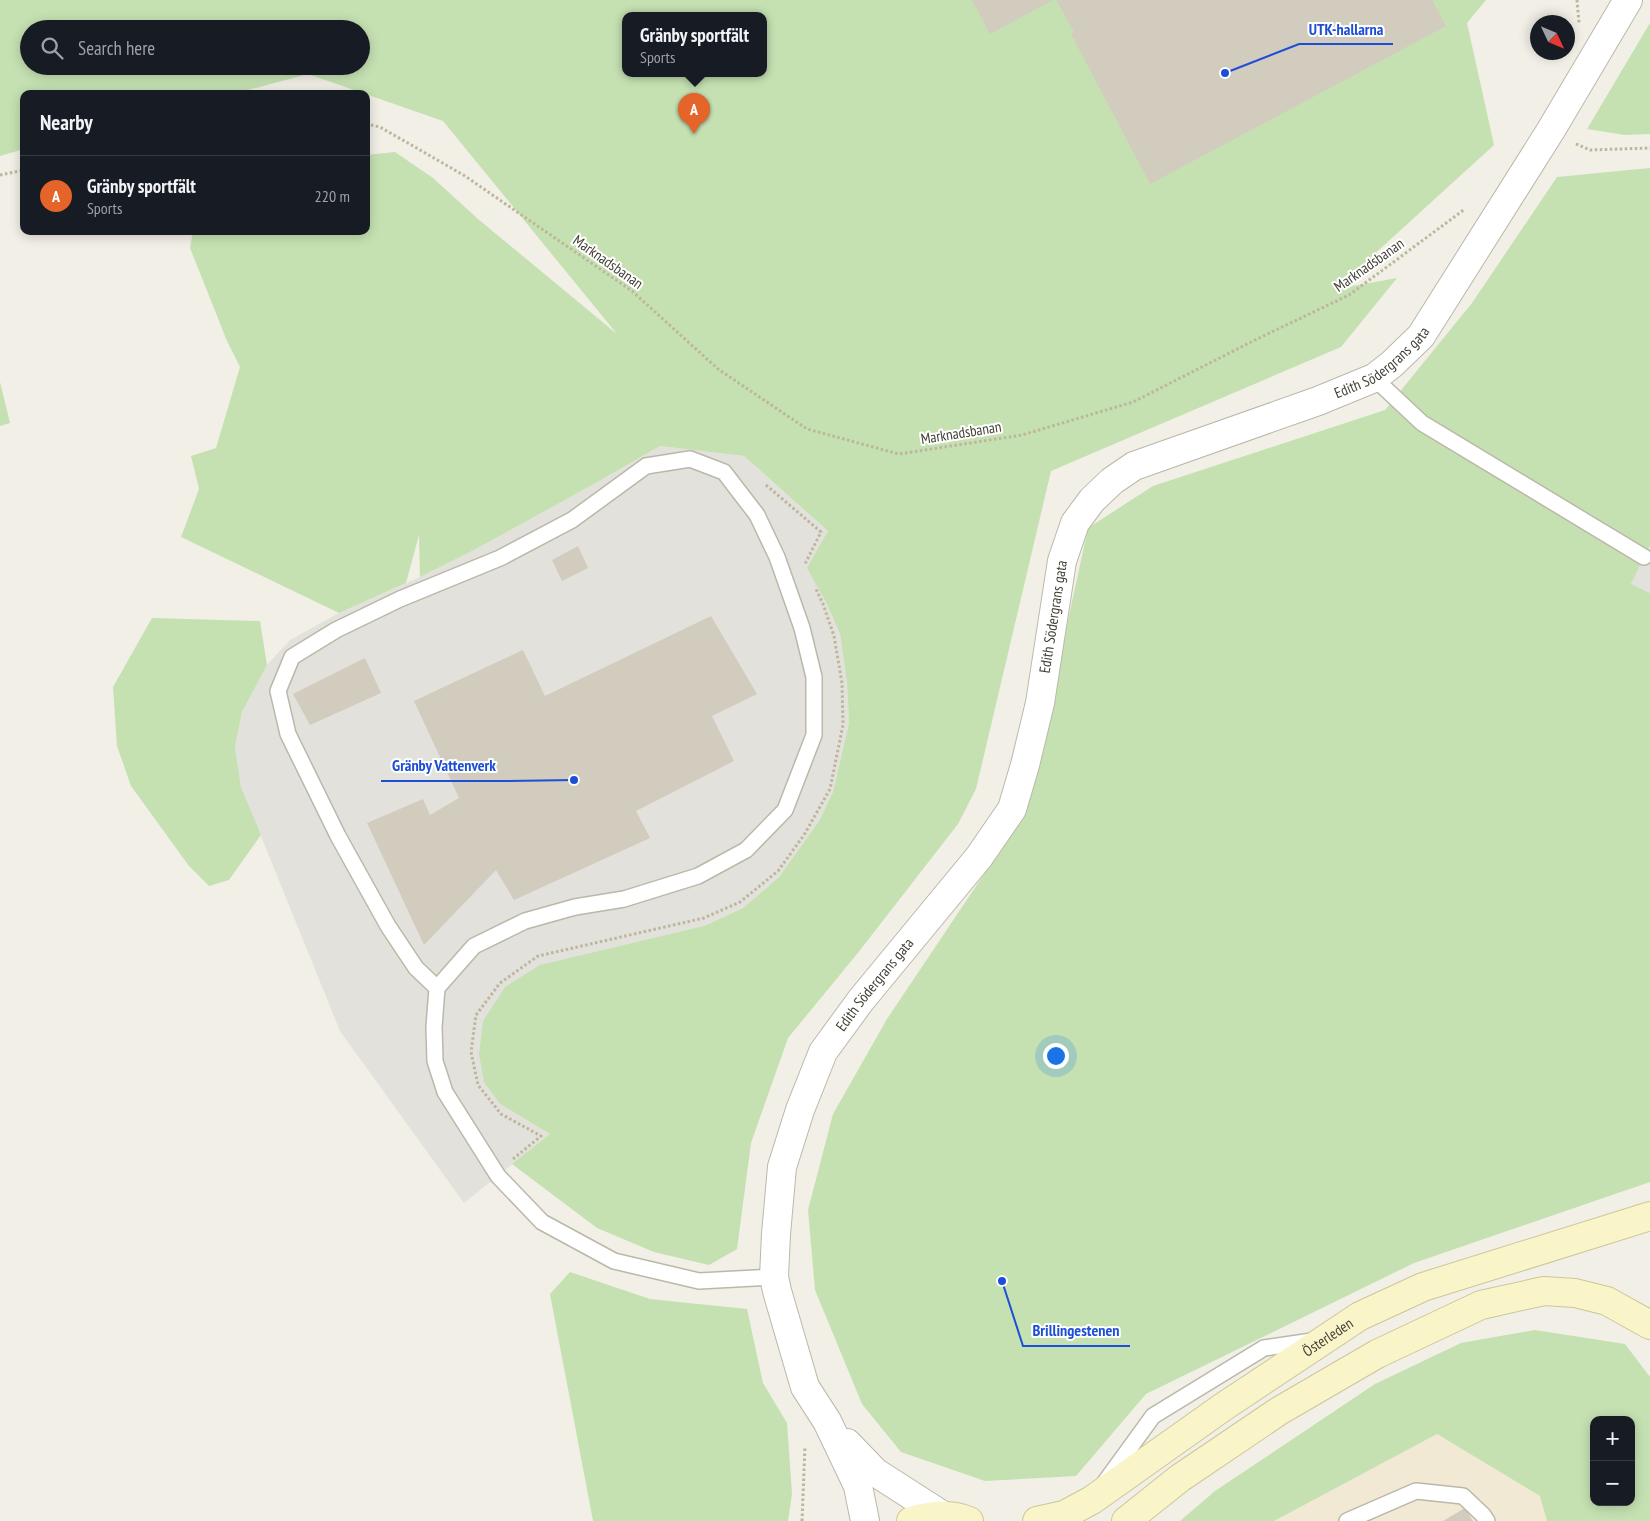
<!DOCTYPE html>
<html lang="en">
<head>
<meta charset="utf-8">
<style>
  :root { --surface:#171b24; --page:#20242c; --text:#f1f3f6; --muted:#9ea1a6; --line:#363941; --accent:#e4642a }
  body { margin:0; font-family:"PT Sans Narrow",sans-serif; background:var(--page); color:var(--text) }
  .controls { position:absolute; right:15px; bottom:15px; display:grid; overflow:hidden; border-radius:10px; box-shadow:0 2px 12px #0003 }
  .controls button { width:45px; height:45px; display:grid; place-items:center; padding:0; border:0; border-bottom:1px solid var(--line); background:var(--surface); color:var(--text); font:25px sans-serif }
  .compass { position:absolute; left:1530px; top:15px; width:45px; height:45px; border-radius:50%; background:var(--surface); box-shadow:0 2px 12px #0003; rotate:134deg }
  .you { position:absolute; left:1055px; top:1055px; width:18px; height:18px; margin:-12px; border:4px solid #fff; border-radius:50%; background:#1a73e8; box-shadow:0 0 0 8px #1a73e833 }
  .badge { display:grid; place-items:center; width:32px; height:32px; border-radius:50%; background:var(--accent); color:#fff; font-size:16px; font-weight:700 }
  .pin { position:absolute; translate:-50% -41px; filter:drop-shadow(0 1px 2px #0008) }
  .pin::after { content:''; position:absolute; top:26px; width:18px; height:15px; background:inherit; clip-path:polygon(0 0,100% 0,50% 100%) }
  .popup { position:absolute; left:622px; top:12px; width:145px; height:65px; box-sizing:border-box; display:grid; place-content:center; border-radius:10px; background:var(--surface); filter:drop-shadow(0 1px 4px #0005); font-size:16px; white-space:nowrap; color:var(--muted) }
  .popup b { font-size:19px; color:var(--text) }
  .popup::after { content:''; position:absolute; left:50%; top:100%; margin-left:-10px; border:10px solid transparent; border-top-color:var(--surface) }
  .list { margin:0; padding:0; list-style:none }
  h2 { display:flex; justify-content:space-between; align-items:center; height:65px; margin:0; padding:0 20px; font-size:21px }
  h2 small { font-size:16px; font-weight:400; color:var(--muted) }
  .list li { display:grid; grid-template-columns:32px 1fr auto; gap:15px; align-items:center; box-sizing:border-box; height:80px; padding:0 20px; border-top:1px solid var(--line) }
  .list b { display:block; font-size:19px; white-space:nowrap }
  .list p { margin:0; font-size:16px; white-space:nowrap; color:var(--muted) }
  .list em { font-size:16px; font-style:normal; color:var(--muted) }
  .icon { flex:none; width:28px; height:28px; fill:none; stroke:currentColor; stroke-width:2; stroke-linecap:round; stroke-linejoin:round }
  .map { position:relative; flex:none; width:1650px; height:1521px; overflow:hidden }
  .search { position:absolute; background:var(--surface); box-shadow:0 2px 12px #0003; left:20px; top:20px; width:350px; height:55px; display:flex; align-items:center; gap:12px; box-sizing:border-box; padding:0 18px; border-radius:28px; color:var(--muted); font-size:19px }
  .panel { position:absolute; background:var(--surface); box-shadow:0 2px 12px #0003; left:20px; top:90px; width:350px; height:145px; border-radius:10px }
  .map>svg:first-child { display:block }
  .commercial { fill:#f1e9d3 }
  .industrial { fill:#e3e1db }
  .green { fill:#c5e1b2; fill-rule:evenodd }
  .building { fill:#d1ccbd }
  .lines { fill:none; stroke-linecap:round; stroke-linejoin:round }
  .service-casing { stroke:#bbb8aa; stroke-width:18 }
  .minor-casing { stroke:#bbb8aa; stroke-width:30 }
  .secondary-casing { stroke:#ccc79a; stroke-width:30 }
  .path { stroke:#bcb69c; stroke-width:3; stroke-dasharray:2.5 2.5; stroke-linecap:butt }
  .service { stroke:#fff; stroke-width:15 }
  .minor { stroke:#fff; stroke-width:28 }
  .secondary { stroke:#f9f5c8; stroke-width:28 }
  .labels { text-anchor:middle; stroke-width:4; stroke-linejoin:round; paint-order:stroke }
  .street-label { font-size:15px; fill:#434036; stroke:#fff }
  .leader { fill:none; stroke:#1d4ed8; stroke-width:2 }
  .callout-dot { fill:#1d4ed8; stroke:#fff; stroke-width:2 }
  .callout-label { font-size:16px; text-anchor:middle; font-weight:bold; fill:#1d4ed8; stroke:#fff; stroke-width:4; stroke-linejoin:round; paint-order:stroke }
</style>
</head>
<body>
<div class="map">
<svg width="1650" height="1521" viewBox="0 0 1650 1521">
  <rect width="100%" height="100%" fill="#f1efe6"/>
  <path class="commercial" d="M1437,1434L1541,1496L1547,1521H1274Z"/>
  <g class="industrial">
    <path d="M660,446L744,456L828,531L826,602L840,634L847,683L849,723L833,792L819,821L779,877L743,908L704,926L500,1104L550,1134L464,1203L340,1031L241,787L235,747L242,712L267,665L290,640L339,613L420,577L476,549L594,484Z"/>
    <path d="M1650,545V593L1631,584Z"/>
  </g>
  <g class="green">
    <path d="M0,0H1486L1467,23L1494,145L1336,289L1397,278L1341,347L1051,471L976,789L958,824L857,954L788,1038L751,1143L737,1249L709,1265L654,1252L597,1228L512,1164L550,1134L500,1104L484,1082L479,1054L483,1021L505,987L540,965L704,926L743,908L779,877L819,821L833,792L849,723L847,683L840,634L826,602L807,568L828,531L744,456L660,446L594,484L476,549L420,577L419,535L406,583L339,613L181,537L199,489L191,456L216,448L240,367L227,341L190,248L193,231H366V155L395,152L433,178L478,219L617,334L443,121L308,74L233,94H24V149L0,156ZM625,15H763V73H625ZM29,29H361V66H29Z"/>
    <path d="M1650,23V134L1625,135L1587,129Z"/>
    <path d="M1650,168V545L1631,584L1650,593V1182L1414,1263L1146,1394L1076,1476L985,1481L901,1452L862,1404L815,1290L808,1210L833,1114L887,1019L1027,810L1088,528L1153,486L1385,410L1472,303L1557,177Z"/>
    <path d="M0,382L10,423L0,426Z"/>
    <path d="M152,618L260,621L267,665L242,712L235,747L241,787L261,835L229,880L209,886L189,866L131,786L117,746L113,687Z"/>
    <path d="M570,1272L650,1299L747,1309L763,1383L787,1423L792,1494L788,1521H593L550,1294Z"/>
    <path d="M1535,1330L1625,1344L1650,1377V1521H1547L1540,1496L1437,1434L1274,1521H1180L1215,1491L1375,1384L1461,1343ZM1594,1420H1631V1502H1594Z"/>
  </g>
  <g class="building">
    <path d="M972,0H1053L990,34Z"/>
    <path d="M1056,0H1432L1446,26L1150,184L1071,34L1074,32Z"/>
    <path d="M578,546L588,568L562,581L552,560Z"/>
    <path d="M711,616L757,694L712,716L734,761L636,811L650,838L514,900L496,870L424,945L367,823L423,799L430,815L459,798L414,701L523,650L545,696Z"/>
    <path d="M365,658L381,693L310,725L293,694Z"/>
    <path d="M1465,1508L1473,1521H1443Z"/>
  </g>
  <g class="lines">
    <defs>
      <g id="service">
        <path d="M1374,378L1422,423L1644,557"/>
        <path d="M437,988L416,968L388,926L338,836L288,734L278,691L292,657L336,630L400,599L500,558L572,520L646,466L690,459L724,472L757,515L777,557L802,628L814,677V735L785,810L746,850L698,876L624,899L575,907L525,921L474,946L437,988L434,1027L435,1061L445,1092L498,1176L542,1222L614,1261L699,1281L774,1277"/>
        <path d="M1105,1482L1153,1416L1264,1348L1312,1341"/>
        <path d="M1347,1521L1416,1491L1463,1496L1483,1515L1487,1521"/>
      </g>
      <g id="minor">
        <path d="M847,1443L875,1472L942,1515"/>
        <path id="s1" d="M865,1521L858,1486L827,1421L805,1387L777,1291L774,1277L776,1234L782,1167L800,1110L823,1052L861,1000L979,857L1012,809L1025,765L1040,703L1062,561L1075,523L1092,500L1112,481L1134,466L1318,401L1374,378L1392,364L1421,336L1551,130L1628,0"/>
      </g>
      <g id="secondary">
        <path d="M911,1521C930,1515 950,1513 969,1521"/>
        <path id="s2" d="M1037,1521L1064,1515L1092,1500L1223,1407L1360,1316L1423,1287L1650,1216"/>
        <path d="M1126,1521L1180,1478L1279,1411L1377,1354L1481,1305L1544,1291L1575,1293L1607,1301L1650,1325"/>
      </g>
    </defs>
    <use href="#service" class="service-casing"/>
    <use href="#minor" class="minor-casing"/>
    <use href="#secondary" class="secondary-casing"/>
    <g class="path">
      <path d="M1577,0L1579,23"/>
      <path d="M366,124L380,127L465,176L632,291L718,369L807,429L899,454L1022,435L1133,402L1255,340L1349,295L1465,209"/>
      <path d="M1576,144L1590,150L1650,148"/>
      <path d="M0,175L24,170"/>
      <path d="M766,485L821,532L805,564"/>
      <path d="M513,1159L541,1136L501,1114L478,1085L471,1052L476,1015L500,983L538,956L704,918L740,902L778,871L804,835L830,789L843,725L842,683L834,636L823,604L815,587"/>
      <path d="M802,1521L805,1446"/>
    </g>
    <use href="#service" class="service"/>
    <use href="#minor" class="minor"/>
    <use href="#secondary" class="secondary"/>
  </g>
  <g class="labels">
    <g class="street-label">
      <text transform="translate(608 262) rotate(35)" y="5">Marknadsbanan</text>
      <text transform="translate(1369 265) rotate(-35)" y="5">Marknadsbanan</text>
      <text dy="5" stroke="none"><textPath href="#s1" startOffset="1450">Edith Södergrans gata</textPath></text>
      <text transform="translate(961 433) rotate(-9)" y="5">Marknadsbanan</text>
      <text dy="5" stroke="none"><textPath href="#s1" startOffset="1000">Edith Södergrans gata</textPath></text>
      <text dy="5" stroke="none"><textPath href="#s1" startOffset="580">Edith Södergrans gata</textPath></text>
      <text dy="5" stroke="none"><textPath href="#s2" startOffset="346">Österleden</textPath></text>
    </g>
  </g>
  <path class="leader" d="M1225 73L1299 44H1393M574 780L506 781H381M1002 1281L1023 1346H1130"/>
  <g class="callout-dot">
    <circle cx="1225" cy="73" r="5"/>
    <circle cx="574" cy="780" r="5"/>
    <circle cx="1002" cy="1281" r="5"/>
  </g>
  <g class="callout-label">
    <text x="1346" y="35">UTK-hallarna</text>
    <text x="444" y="771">Gränby Vattenverk</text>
    <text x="1076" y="1336">Brillingestenen</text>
  </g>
</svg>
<div class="controls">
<button>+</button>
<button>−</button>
</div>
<svg class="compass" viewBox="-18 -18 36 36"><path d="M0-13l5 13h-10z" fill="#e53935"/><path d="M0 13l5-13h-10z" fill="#9ea1a6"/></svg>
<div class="you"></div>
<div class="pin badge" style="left:694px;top:134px">A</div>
<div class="popup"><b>Gränby sportfält</b>Sports</div>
<div class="search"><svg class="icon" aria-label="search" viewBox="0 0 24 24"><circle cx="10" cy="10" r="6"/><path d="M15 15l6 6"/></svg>Search here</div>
<section class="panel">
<h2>Nearby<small></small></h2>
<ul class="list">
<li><span class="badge">A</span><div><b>Gränby sportfält</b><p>Sports</p></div><em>220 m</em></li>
</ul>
</section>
</div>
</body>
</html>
